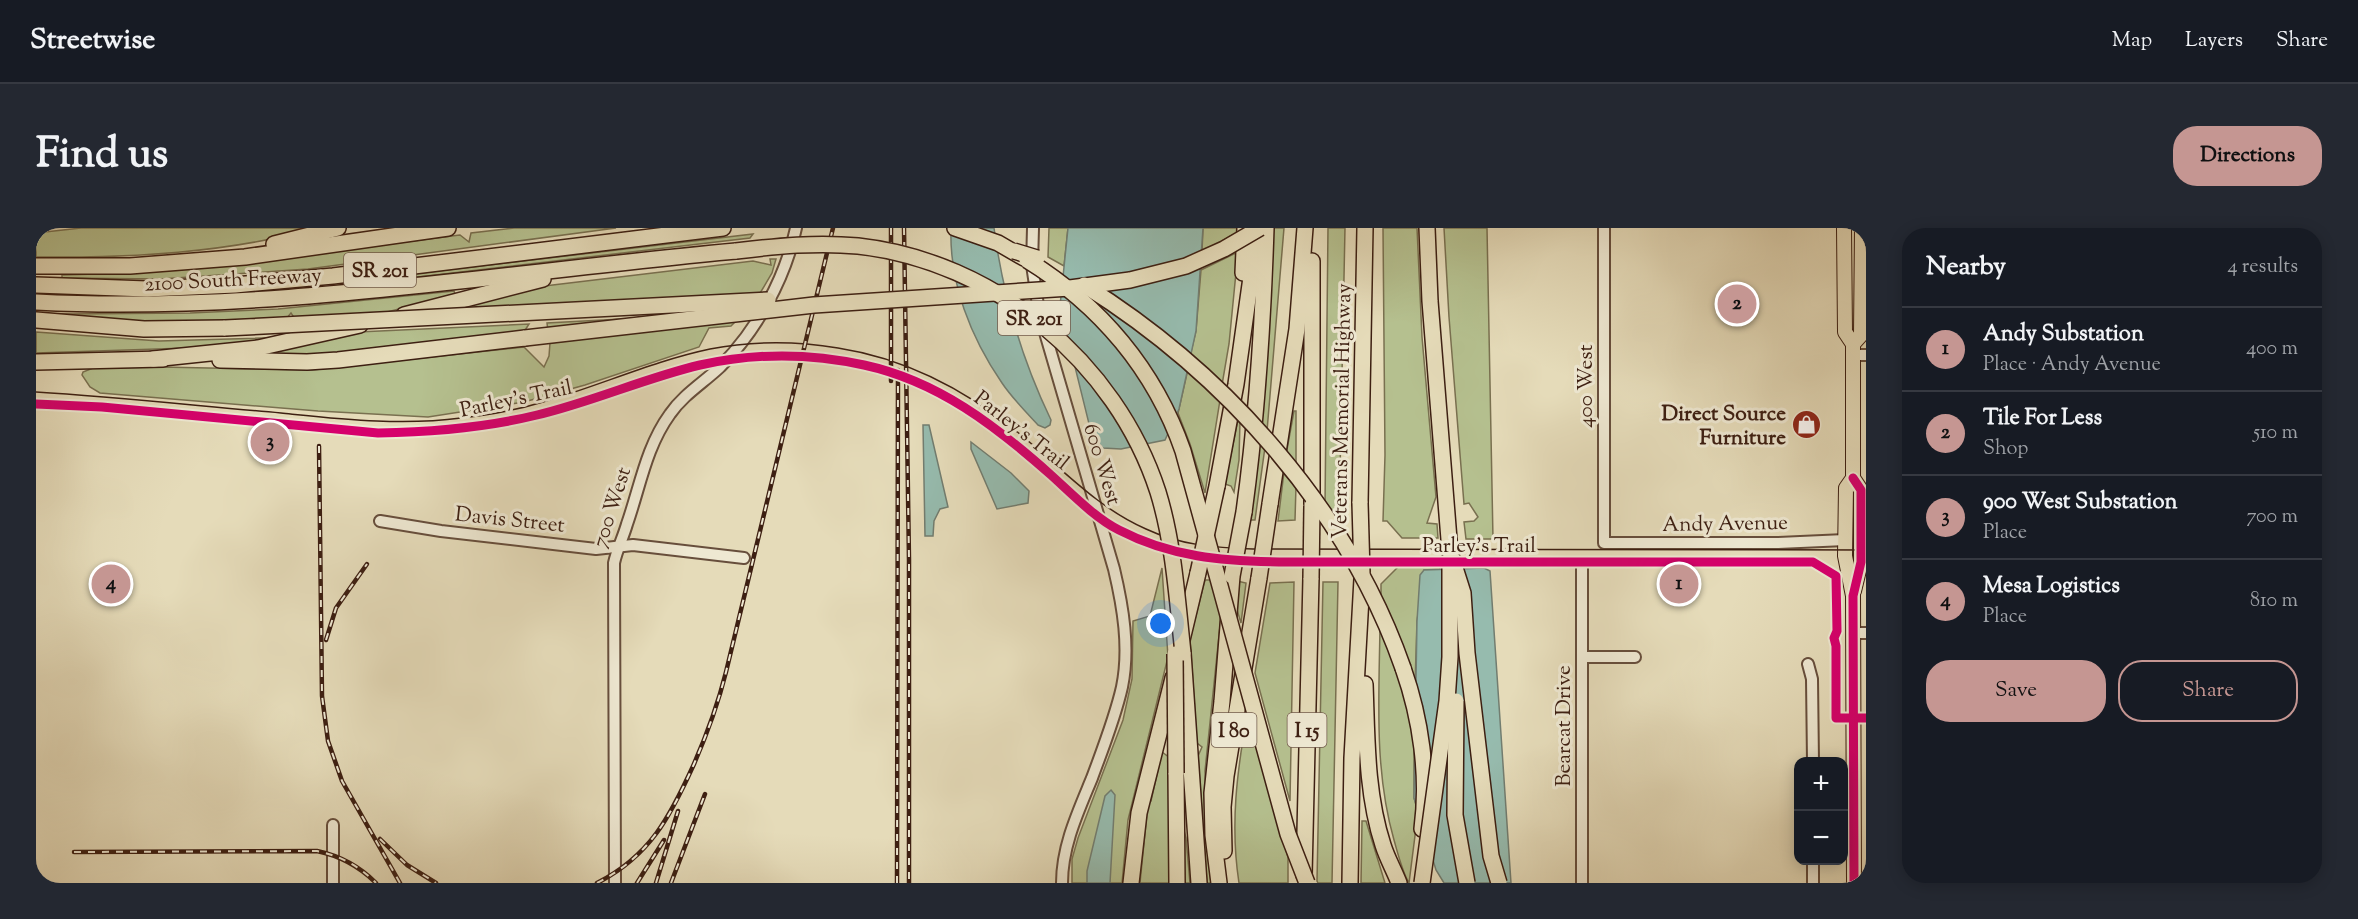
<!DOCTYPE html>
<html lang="en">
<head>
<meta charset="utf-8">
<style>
  :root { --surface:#171b24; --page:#242831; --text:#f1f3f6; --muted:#9ea1a6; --line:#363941; --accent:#c59692 }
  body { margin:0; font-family:"Sorts Mill Goudy",serif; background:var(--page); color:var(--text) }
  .controls { position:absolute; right:18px; bottom:18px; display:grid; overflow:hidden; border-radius:12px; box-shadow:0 3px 15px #0003 }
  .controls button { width:54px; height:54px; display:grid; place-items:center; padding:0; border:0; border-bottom:2px solid var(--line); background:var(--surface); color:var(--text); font:30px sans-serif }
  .you { position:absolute; left:1125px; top:396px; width:21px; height:21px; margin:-15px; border:4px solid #fff; border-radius:50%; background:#1a73e8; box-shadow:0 0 0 9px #1a73e833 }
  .badge { display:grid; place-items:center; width:39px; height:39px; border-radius:50%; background:var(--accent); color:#111; font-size:20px; font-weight:700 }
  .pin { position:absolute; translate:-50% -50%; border:3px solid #fff; box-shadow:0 2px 6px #0006 }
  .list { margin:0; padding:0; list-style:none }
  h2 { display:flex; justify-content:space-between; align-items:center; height:78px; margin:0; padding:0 24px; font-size:26px }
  h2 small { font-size:20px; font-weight:400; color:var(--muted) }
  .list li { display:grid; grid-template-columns:39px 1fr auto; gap:18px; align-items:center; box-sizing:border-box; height:84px; padding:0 24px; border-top:2px solid var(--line) }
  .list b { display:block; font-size:22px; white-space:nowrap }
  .list p { margin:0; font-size:20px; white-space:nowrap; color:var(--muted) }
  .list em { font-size:20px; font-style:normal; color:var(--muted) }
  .actions { display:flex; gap:12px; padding:18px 24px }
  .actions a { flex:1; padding:14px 0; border:2px solid var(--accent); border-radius:24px; text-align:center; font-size:21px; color:var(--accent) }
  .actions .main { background:var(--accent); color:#111 }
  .map { position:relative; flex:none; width:1830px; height:655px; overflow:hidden; border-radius:24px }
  header { display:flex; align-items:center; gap:36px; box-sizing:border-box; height:84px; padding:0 30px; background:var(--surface); border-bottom:2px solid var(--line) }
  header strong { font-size:28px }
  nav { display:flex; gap:33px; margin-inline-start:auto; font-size:21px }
  .intro { display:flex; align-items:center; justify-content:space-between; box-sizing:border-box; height:144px; padding:0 36px }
  h1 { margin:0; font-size:42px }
  .button { padding:15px 27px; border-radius:24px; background:var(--accent); color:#111; font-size:21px; font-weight:700 }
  main { display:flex; gap:36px; padding:0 36px }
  aside { flex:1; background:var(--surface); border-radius:24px; box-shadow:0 3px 15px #0003 }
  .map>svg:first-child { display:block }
  .green { fill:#b5c08f; stroke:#797050; stroke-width:1.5 }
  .water { fill:#96bbae; stroke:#727d70; stroke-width:1.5 }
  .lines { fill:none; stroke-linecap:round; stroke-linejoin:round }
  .minor-casing { stroke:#674e3c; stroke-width:14 }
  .major-casing { stroke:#3d1f12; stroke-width:16 }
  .highway-casing { stroke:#3d1f12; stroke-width:18 }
  .minor { stroke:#eee8d2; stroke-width:10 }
  .major { stroke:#e5dbb9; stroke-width:14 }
  .highway { stroke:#e5dbb9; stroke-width:15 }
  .tram { stroke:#3d1f12; stroke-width:1.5 }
  .rail-casing { stroke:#3d1f12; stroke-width:4.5 }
  .rail { stroke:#eee8d2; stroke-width:2; stroke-dasharray:7; stroke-linecap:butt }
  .highway-bridge-casing { stroke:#3d1f12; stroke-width:18; stroke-linecap:butt }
  .highway-bridge { stroke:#e5dbb9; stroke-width:15 }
  .cycleway-casing { stroke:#eee8d2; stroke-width:13 }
  .cycleway { stroke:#d6006c; stroke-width:9 }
  .labels { text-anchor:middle; stroke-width:6; stroke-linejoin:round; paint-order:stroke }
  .shield { fill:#eee8d2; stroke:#725b4c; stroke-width:1.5 }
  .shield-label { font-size:20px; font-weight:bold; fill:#3d1f12 }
  .street-label { font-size:21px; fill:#3d1f12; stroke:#eee8d2 }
  .poi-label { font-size:21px; font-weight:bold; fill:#3d1f12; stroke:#eee8d2; text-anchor:end }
</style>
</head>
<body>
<header>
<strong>Streetwise</strong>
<nav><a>Map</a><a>Layers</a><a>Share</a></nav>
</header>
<div class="intro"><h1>Find us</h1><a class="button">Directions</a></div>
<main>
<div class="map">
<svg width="1830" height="655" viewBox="0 0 1830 655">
  <rect width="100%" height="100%" fill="#e5dbb9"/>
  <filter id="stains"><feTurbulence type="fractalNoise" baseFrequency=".00333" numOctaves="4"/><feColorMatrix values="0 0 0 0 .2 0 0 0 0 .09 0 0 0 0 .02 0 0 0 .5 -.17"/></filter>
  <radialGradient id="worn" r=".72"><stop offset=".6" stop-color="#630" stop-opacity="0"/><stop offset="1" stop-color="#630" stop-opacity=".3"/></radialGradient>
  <g class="green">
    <path d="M45,0H282C190,25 95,30 0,29V5Z"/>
    <path d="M478,0H580L272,41L125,51L26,50V47C159,46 292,23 424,7L433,14L435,5Z"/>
    <path d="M1013,0H1032L1028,38L1012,29Z"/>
    <path d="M1167,0H1202V4L1166,24Z"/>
    <path d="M1238,0H1248L1231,203L1219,191L1234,3Z"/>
    <path d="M1292,0H1309L1303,293L1300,292L1289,278Z"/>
    <path d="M1347,0H1381L1386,109L1400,269L1391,295L1401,296L1402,310H1366L1351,293H1347L1349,227Z"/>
    <path d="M1408,0H1451L1457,311H1430L1428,294L1438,293L1442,289L1433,275L1428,276L1413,89Z"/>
    <path d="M717,6L714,10L331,55L343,50Z"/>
    <path d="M1202,24L1193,116L1186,157L1154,128L1160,103L1165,42Z"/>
    <path d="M734,31H740L736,45L723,67L399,83L500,59L717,33L735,37Z"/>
    <path d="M418,63L419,66L344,86L259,91L255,85L250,91L130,97L26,88V86L154,85L242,81Z"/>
    <path d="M623,89L512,103L511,95Z"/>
    <path d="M700,93L695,98L673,100L663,119L549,157L488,174L392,189L282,183L64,165L54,159L46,147L47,144L57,140L125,139L276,142L488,119L508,139L513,128L514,115Z"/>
    <path d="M493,96L486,107L312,127L230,126L322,104Z"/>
    <path d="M0,104L123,113L258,109L181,119L0,125Z"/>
    <path d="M1152,141L1184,172L1169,265L1154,216L1142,185Z"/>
    <path d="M1258,183H1260V239L1250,227Z"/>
    <path d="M1202,191L1204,192L1203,232L1198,264L1195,258L1189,256Z"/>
    <path d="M1218,207L1229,219L1219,292H1208Z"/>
    <path d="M1248,244L1260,258L1259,292L1242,293Z"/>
    <path d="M1404,337V341L1388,342L1381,393L1379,457L1367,419L1345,370V356L1363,338Z"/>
    <path d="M1126,340L1132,429L1092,592L1086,655H1036V631L1042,610L1087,492L1096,451L1097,393L1114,388Z"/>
    <path d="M1169,352H1175L1185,388L1169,543L1171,618L1175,655H1171L1162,528L1166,519L1161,515L1154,411Z"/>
    <path d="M1201,353L1210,355L1205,395L1198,372Z"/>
    <path d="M1258,354L1254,573L1219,445L1234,355Z"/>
    <path d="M1287,354H1302L1296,655H1282L1281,653Z"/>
    <path d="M1344,398L1368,459L1378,514V570L1382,584L1373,655C1366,643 1362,626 1358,612C1338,542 1343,470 1344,398Z"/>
    <path d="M1211,487L1252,629V655H1203C1194,597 1201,544 1211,487Z"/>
    <path d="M1126,524L1134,530L1135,655H1104L1112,575L1115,573Z"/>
    <path d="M1326,593H1330L1349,655H1325Z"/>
    <path d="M1147,599L1150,610L1154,655H1146Z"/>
  </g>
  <g class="water">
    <path d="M915,0H958C967,67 985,130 1015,192L1014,197L1009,200L1002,197C990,184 976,170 966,155C935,110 913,55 915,0Z"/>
    <path d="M1032,0H1167L1160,103L1143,181L1129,212L1085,221L1067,220L1056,208L1024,78Z"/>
    <path d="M887,197H893L912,279L904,281L898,293L897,308H889Z"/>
    <path d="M935,214L975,245L993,263L992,275L961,281L935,221Z"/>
    <path d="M1448,340L1454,343L1475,655H1408L1400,642L1378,570L1381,393L1384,347L1388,342Z"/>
    <path d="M1075,562L1079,567L1074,655H1051V643L1069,568Z"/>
  </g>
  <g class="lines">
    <defs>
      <g id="minor">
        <path d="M997,0L996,37L1003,84L1078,341C1087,379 1094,420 1086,459C1079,490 1067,520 1056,550C1042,584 1026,618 1026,655"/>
        <path d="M1568,0V315H1742L1809,312"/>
        <path d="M1817,127H1830"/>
        <path d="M344,293L405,303L560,321L597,317L708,330"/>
        <path d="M1546,340V655"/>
        <path d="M1817,405H1830"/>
        <path d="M1546,429H1599"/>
        <path d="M1772,436L1776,451L1777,534"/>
        <path d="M297,655V597"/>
        <path d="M579,655L578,335C581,321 587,310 591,296C604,259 610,219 634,186C647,167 667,155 684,139C721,102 749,51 760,0"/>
        <path d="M1777,655V632"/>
      </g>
      <g id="major">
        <path d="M1808,0L1809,104L1817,116V250L1825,262V334L1818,363"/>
        <path d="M1817,116L1825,107L1826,0"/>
        <path d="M1817,250L1810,260L1809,328L1817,368L1818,655"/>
      </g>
      <g id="highway">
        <path d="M919,0L962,15L988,30"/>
        <path d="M1391,0L1394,73L1414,324"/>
        <path d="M238,16L302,0"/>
        <path d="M1276,33V276"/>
        <path d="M0,38H94L209,29L412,0"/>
        <path d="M1207,45L1209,0"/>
        <path d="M0,57L111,61L199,57L297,48L687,0"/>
        <path d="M0,74C235,86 467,44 700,23"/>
        <path d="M368,87L507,51"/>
        <path d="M0,92L108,101L189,100"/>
        <path d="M117,131L222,120L324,97"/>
        <path d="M184,132L271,134L302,132L489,110"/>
        <path d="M0,134L127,131"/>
        <path d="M1181,258L1200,156L1221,7"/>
        <path d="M1324,275L1329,0"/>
        <path d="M1234,276L1261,101L1269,0"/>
        <path d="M1208,284C1221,190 1227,95 1230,0"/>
        <path d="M1146,412L1162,345"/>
        <path d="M1147,425L1163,655"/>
        <path d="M1367,440C1385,491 1393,548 1386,601"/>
        <path d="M1329,456C1331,509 1330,565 1347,617C1351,630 1358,642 1363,655"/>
        <path d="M1140,545L1141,655"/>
        <path d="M1188,623L1187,579L1190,548L1223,350"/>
        <path d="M1268,647L1275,350"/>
        <path d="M1095,655L1103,585L1137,450"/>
        <path d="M1183,655L1177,607L1176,565L1186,473L1196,348"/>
        <path d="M1314,655L1316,530L1326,351"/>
      </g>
    </defs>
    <use href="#minor" class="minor-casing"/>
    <use href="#major" class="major-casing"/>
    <use href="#highway" class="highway-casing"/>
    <use href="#minor" class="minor"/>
    <use href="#major" class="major"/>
    <use href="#highway" class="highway"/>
    <path class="tram" d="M0,164C82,169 163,178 245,185C305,191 365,198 425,190C453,187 481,182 507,174C563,158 617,133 674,121C716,113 760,113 802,120C873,131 937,166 991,212C1029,244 1064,281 1110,301C1144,317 1179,320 1217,321L1830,322"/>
    <defs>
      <g id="rail">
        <path d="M855,0V153"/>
        <path d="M868,0L873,332V655"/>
        <path d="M283,218L286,468L292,513L306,553L364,655"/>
        <path d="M290,412L300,380L331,336"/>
        <path d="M344,611L371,637L400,655"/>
        <path d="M38,624L281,623C305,628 323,638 340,655"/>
        <path d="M561,655C614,628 634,589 658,536C671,506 682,476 690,444L797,0"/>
        <path d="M601,655L628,612"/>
        <path d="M620,655L642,583"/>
        <path d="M635,655L669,566"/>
        <path d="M861,655L862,142"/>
      </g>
    </defs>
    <use href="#rail" class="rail-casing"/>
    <use href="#rail" class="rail"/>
    <defs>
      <g id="highway-bridge">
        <path d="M700,23C741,18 781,14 822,18C958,33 1080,134 1122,264C1138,316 1141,371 1147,425"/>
        <path d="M978,23L1001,30"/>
        <path d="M991,32C1064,77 1119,142 1147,223L1252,606L1271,655"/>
        <path d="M1048,57C1189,145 1312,282 1367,440"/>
        <path d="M189,100L732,72"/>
        <path d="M489,110L778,77L1034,60L1094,52L1150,38L1188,21L1224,0"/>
        <path d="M1324,275L1326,345"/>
        <path d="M1414,324L1427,365L1431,425L1455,628L1463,655"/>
        <path d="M1162,345L1181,258"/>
        <path d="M1196,348L1208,284"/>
        <path d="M1223,350L1234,276"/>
        <path d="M1275,350L1276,278"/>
        <path d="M1139,426L1140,545"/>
        <path d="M1420,473L1419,587L1431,655"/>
        <path d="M1386,655L1411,473L1414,429V339"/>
      </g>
    </defs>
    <use href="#highway-bridge" class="highway-bridge-casing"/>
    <use href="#highway-bridge" class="highway-bridge"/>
    <defs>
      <g id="cycleway">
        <path d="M0,176L66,179L342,205C396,204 448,200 501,187C556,174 609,150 664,137C718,125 774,125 828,137C902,153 960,198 1015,247C1035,265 1059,290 1083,302C1135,329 1186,333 1243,334H1777L1800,348L1801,403L1798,410L1800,418V490H1830"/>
        <path d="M1817,250L1825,262V334L1817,368L1818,655"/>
      </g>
    </defs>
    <use href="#cycleway" class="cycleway-casing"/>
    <use href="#cycleway" class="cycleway"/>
  </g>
  <defs>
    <symbol id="shop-disc" viewBox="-11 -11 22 22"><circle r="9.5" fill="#8f2418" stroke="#eee8d2"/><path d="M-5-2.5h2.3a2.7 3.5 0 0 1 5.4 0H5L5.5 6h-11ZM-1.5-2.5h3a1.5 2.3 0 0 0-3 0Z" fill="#fff"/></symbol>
  </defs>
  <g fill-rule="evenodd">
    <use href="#shop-disc" x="1754" y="180" width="33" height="33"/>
  </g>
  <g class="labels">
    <g class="shield">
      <rect x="308" y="25" width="72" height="34" rx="4.5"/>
      <rect x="962" y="73" width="72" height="34" rx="4.5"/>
      <rect x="1175.5" y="485" width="45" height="34" rx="4.5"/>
      <rect x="1251.5" y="485" width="39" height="34" rx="4.5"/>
    </g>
    <g class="shield-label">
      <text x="344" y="49">SR 201</text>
      <text x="998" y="97">SR 201</text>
      <text x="1198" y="509">I 80</text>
      <text x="1271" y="509">I 15</text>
    </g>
    <g class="street-label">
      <text transform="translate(197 51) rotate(-3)" y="7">2100 South Freeway</text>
      <text transform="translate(1549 158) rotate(-90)" y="7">400 West</text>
      <text transform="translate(480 170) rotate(-12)" y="7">Parley's Trail</text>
      <text transform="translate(1305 183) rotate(-89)" y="7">Veterans Memorial Highway</text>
      <text transform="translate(986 202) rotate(38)" y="7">Parley's Trail</text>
      <text transform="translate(1067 236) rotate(73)" y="7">600 West</text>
      <text transform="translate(575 279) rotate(-72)" y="7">700 West</text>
      <text transform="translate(474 291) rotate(6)" y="7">Davis Street</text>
      <text transform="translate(1689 295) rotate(-1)" y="7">Andy Avenue</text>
      <text x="1443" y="324">Parley's Trail</text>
      <text transform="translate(1527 498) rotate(-90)" y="7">Bearcat Drive</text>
    </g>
    <g class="poi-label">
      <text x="1750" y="192">Direct Source<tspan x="1750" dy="24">Furniture</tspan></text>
    </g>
  </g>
  <rect width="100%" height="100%" filter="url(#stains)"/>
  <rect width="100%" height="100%" fill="url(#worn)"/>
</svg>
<div class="controls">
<button>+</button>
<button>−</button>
</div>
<div class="you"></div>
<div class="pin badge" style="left:1643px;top:356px">1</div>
<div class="pin badge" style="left:1701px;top:76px">2</div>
<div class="pin badge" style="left:234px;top:214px">3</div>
<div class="pin badge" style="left:75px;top:356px">4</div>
</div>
<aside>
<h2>Nearby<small>4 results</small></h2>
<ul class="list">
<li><span class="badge">1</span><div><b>Andy Substation</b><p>Place · Andy Avenue</p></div><em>400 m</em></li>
<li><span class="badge">2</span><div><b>Tile For Less</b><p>Shop</p></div><em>510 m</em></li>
<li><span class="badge">3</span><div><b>900 West Substation</b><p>Place</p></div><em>700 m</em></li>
<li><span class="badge">4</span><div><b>Mesa Logistics</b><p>Place</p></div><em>810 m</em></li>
</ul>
<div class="actions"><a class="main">Save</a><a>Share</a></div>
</aside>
</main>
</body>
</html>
